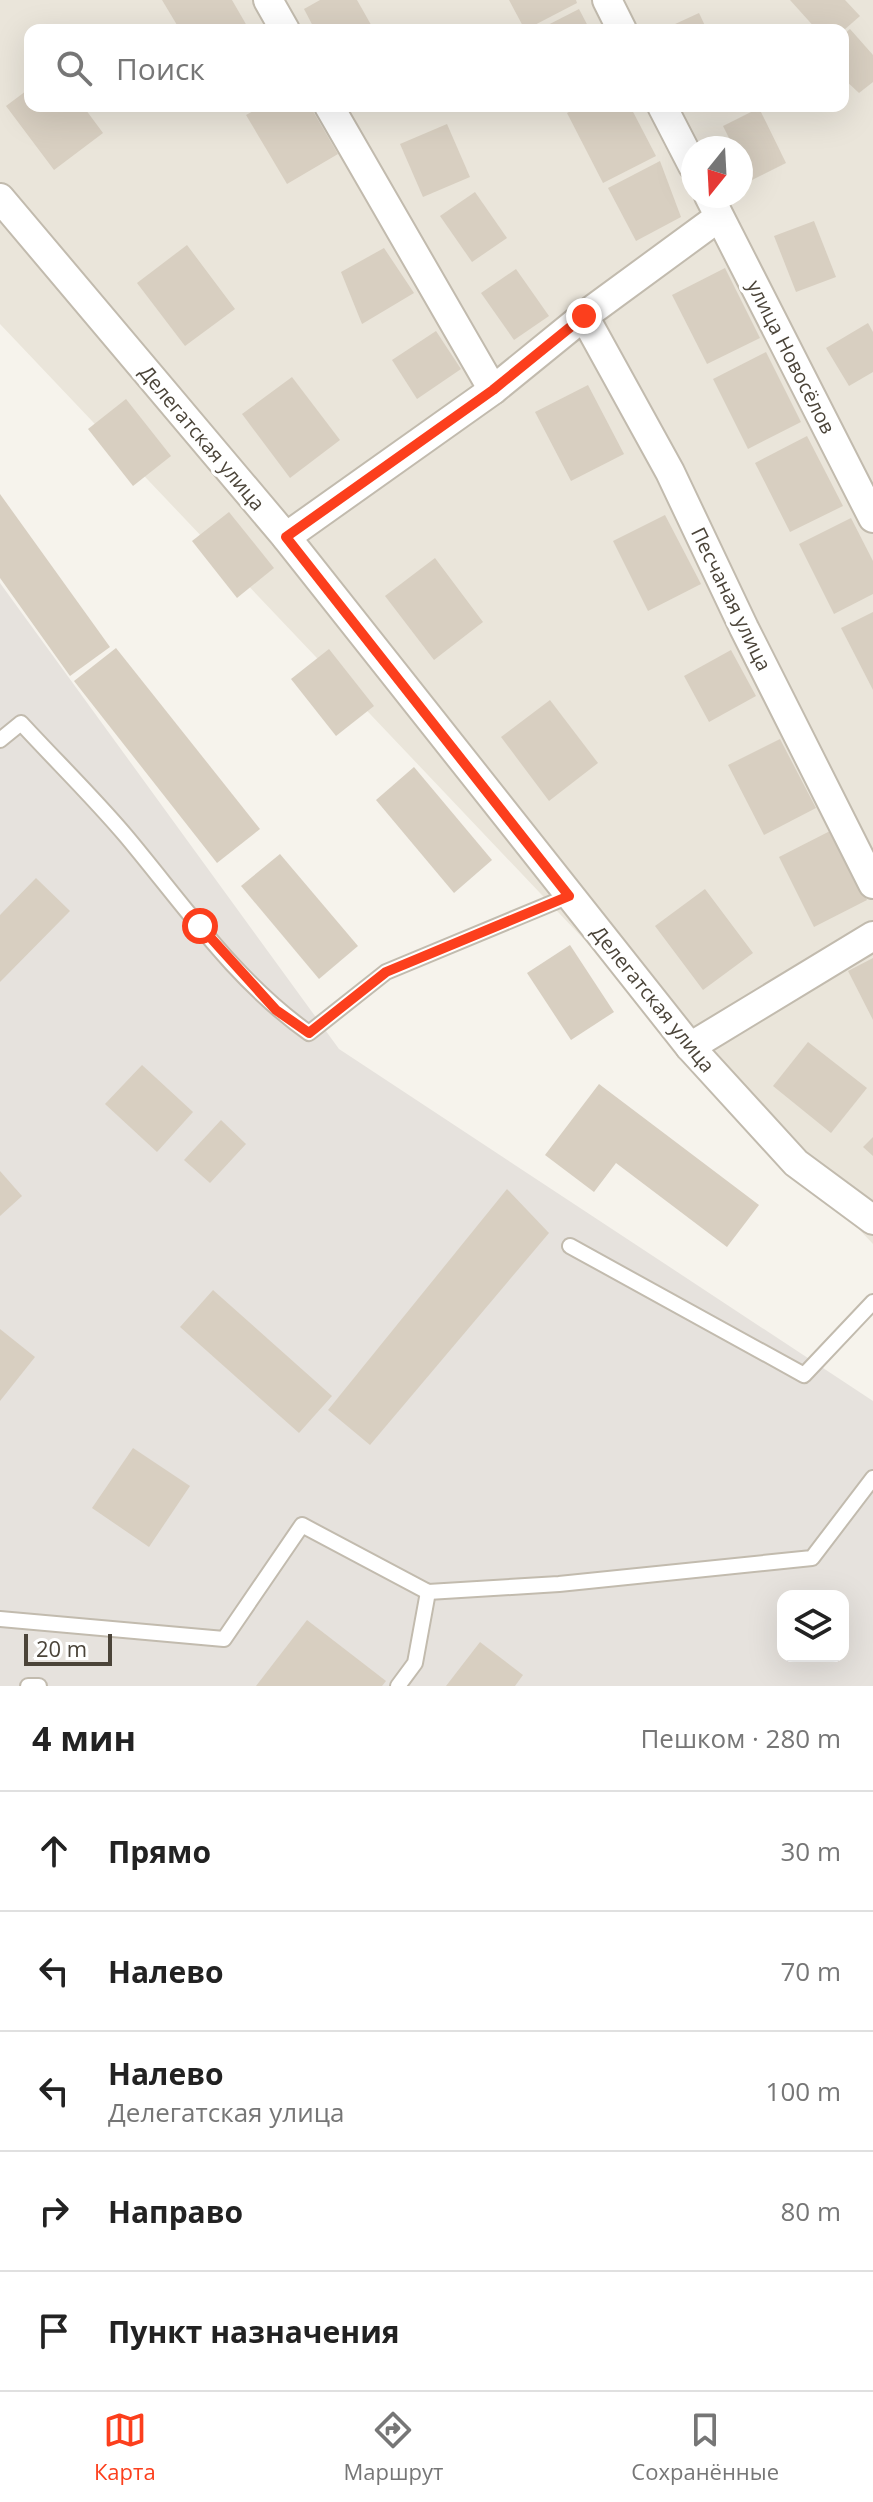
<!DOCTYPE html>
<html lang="ru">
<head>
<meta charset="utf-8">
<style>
  :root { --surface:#fff; --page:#f2f2f2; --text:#222; --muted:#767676; --line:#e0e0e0; --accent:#fc3f1d }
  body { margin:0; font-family:"Open Sans",sans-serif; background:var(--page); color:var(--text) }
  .controls { position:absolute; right:24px; bottom:24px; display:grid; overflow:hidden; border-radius:16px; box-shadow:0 8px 32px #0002 }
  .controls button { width:72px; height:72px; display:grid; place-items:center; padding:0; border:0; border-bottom:2px solid var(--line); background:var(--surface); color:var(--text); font:40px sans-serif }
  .compass { position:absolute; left:681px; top:136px; width:72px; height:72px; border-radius:50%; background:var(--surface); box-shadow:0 8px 32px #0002; rotate:198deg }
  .scale { position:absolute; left:24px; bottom:20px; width:88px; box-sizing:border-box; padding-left:8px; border:4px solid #4b4439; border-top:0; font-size:22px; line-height:28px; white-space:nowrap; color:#4b4439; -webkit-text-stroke:6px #fff; paint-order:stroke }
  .stop { position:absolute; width:24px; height:24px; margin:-18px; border:6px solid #fc3f1d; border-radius:50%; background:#fff }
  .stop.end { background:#fc3f1d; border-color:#fff; box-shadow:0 2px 8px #0008 }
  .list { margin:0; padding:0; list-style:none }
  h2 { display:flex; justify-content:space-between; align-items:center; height:104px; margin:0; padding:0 32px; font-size:34px }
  h2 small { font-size:26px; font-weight:400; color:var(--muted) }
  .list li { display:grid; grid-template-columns:52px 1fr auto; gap:24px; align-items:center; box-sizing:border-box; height:120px; padding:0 32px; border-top:2px solid var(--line) }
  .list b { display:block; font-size:30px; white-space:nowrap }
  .list p { margin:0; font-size:26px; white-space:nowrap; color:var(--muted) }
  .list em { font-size:26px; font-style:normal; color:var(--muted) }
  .icon { flex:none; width:44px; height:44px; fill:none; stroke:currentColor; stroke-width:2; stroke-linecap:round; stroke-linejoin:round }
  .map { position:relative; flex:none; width:873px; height:1686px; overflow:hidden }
  .search { position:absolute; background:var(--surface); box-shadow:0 8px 32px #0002; left:24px; right:24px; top:24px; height:88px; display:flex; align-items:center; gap:20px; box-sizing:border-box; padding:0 28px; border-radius:16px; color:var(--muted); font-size:30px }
  .sheet { height:704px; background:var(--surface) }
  nav { display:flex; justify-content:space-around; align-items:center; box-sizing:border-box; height:112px; border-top:2px solid var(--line); background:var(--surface); font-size:22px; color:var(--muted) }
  nav a { display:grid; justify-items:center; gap:4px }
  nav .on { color:var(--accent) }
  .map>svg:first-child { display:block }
  .residential { fill:#eae5da; fill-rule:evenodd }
  .industrial { fill:#e6e2dd; fill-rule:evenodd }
  .building { fill:#d8cfc1 }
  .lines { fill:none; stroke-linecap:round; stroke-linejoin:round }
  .lane-casing { stroke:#c2bbae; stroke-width:18 }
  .street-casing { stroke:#c2bbae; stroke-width:32 }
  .lane { stroke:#fff; stroke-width:14 }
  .street { stroke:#fff; stroke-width:28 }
  .route { stroke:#fc3f1d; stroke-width:10 }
  .labels { text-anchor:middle; stroke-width:7; stroke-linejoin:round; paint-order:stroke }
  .street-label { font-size:20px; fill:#4b4439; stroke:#fff }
</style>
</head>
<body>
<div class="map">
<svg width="873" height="1686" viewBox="0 0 873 1686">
  <rect width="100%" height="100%" fill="#f6f3ec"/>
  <path class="residential" d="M0,0H873V1244L0,324ZM30,30H843V106H30ZM693,148H741V196H693Z"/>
  <path class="industrial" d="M0,583L339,1049L873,1401V1686H0ZM783,1596H843V1656H783Z"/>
  <g class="building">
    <path d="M162,0H232L247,26L240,30H180Z"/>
    <path d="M320,0H357L374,30H315L304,9Z"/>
    <path d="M509,0H576L577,3L525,30Z"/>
    <path d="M790,0H845L860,16L844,30H817Z"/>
    <path d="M579,9L590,30H538Z"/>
    <path d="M699,13L707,30H662Z"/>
    <path d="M850,29L873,55V82L859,93L843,78V35Z"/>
    <path d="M30,88V106H83L103,133L54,170L6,106Z"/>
    <path d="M262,106H310L338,154L287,184L246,115Z"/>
    <path d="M581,106H630L656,156L603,183L567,113Z"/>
    <path d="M759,108L786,163L750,181L741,163V148H734L723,126Z"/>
    <path d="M447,124L470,177L423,197L400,144Z"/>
    <path d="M660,161L681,217L636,241L608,188Z"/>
    <path d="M475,192L507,238L472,262L440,216Z"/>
    <path d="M814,221L836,277L796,292L774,236Z"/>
    <path d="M187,245L235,309L185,346L137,283Z"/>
    <path d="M384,248L414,293L362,324L341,272Z"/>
    <path d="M725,268L760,338L707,364L672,295Z"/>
    <path d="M516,269L549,316L514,340L481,293Z"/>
    <path d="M868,323L873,332V372L849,386L826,348Z"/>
    <path d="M436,331L461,369L417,399L392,360Z"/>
    <path d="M766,352L801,422L748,449L713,379Z"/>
    <path d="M292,377L340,440L290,478L242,414Z"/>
    <path d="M588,385L624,454L571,481L535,412Z"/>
    <path d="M126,399L171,456L133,486L88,429Z"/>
    <path d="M807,436L843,506L790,532L755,463Z"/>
    <path d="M0,494L110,647L70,676L0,578Z"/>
    <path d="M229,512L274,568L237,598L192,541Z"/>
    <path d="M665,515L701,584L648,611L613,541Z"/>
    <path d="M851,518L873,561V594L834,614L799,544Z"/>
    <path d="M435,558L483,622L434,660L385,596Z"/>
    <path d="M873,612V690L841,628Z"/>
    <path d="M116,648L260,829L217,863L74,681Z"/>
    <path d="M329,649L374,706L336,736L291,679Z"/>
    <path d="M731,650L756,696L709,722L684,676Z"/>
    <path d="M550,700L598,763L549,801L501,737Z"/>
    <path d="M780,739L816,808L764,835L728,765Z"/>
    <path d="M414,767L492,860L454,893L376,800Z"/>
    <path d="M832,830L867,900L814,927L779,857Z"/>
    <path d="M280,854L358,946L319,979L241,886Z"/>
    <path d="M36,878L70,911L0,982V915Z"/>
    <path d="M705,889L753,953L703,990L655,926Z"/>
    <path d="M570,945L614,1012L571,1040L527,973Z"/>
    <path d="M873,958V1020L848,971Z"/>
    <path d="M808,1042L867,1088L831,1133L773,1086Z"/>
    <path d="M142,1065L193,1112L157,1152L105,1104Z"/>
    <path d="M599,1084L759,1205L727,1247L616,1163L594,1192L545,1155Z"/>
    <path d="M221,1120L246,1144L210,1183L184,1160Z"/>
    <path d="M873,1137V1156L863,1147Z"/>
    <path d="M0,1171L22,1196L0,1216Z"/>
    <path d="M507,1189L549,1233L370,1445L328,1410Z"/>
    <path d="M213,1290L332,1396L299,1433L180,1327Z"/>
    <path d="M0,1329L35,1357L0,1401Z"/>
    <path d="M133,1448L190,1486L149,1547L92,1508Z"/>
    <path d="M307,1620L386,1681L382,1686H256Z"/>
    <path d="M480,1642L523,1675L515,1686H446Z"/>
  </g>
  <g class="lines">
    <defs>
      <g id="lane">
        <path d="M0,740L21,723C56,761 93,797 126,836C183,904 236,982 309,1033L386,972L569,896"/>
        <path d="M570,1246L804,1375L873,1302"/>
        <path d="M0,1619L224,1639L302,1525L428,1592L559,1584L812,1558L873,1478"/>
        <path d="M28,1686H39"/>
        <path d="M398,1686L415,1663L428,1592"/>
      </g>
      <g id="street">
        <path d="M268,0L285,30"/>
        <path d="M607,0L622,30"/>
        <path d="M329,106L493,390"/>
        <path d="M662,106L693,166"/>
        <path d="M709,196L873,518"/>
        <path d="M0,198L286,537L690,1047L796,1163L873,1220"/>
        <path d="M584,316L670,472L744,628L873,884"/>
        <path d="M286,537L493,390L584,316L719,217"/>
        <path d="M690,1047L873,936"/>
      </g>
    </defs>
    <use href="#lane" class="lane-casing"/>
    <use href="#street" class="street-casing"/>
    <use href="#lane" class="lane"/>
    <use href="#street" class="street"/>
  </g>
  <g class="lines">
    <path class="route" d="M200,926L276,1010L309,1033L386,972L569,896L286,537L493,390L584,316"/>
  </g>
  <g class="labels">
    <g class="street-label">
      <text transform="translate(791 357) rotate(63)" y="7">улица Новосёлов</text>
      <text transform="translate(202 438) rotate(50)" y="7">Делегатская улица</text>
      <text transform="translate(731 599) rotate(64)" y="7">Песчаная улица</text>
      <text transform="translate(653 999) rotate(51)" y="7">Делегатская улица</text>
    </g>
  </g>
</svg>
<div class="controls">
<button><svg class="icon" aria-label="layers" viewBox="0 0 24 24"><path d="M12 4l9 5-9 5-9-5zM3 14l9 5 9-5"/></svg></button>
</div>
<svg class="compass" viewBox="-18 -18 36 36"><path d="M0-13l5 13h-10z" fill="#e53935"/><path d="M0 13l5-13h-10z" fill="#767676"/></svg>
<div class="scale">20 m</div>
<div class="stop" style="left:200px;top:926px"></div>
<div class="stop end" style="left:584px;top:316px"></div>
<div class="search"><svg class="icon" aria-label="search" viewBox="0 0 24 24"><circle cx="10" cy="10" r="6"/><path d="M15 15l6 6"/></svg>Поиск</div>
</div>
<section class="sheet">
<h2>4 мин<small>Пешком · 280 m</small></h2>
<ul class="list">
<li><svg class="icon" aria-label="ahead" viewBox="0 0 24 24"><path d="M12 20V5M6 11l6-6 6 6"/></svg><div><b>Прямо</b></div><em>30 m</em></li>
<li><svg class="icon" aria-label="left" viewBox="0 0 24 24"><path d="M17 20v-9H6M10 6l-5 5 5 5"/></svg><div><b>Налево</b></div><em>70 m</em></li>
<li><svg class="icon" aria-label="left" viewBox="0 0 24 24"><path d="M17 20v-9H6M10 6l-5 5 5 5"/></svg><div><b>Налево</b><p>Делегатская улица</p></div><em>100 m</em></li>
<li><svg class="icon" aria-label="right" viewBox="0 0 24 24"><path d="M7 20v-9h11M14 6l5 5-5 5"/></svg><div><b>Направо</b></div><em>80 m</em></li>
<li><svg class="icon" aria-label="arrive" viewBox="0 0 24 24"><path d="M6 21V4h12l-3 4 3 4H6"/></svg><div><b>Пункт назначения</b></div></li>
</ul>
</section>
<nav>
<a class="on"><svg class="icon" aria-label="map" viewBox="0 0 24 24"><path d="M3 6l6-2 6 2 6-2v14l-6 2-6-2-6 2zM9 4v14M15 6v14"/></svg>Карта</a>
<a><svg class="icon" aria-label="directions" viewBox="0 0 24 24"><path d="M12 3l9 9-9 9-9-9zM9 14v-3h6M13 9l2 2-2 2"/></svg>Маршрут</a>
<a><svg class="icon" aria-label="saved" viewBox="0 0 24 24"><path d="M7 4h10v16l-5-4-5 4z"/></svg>Сохранённые</a>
</nav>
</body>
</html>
